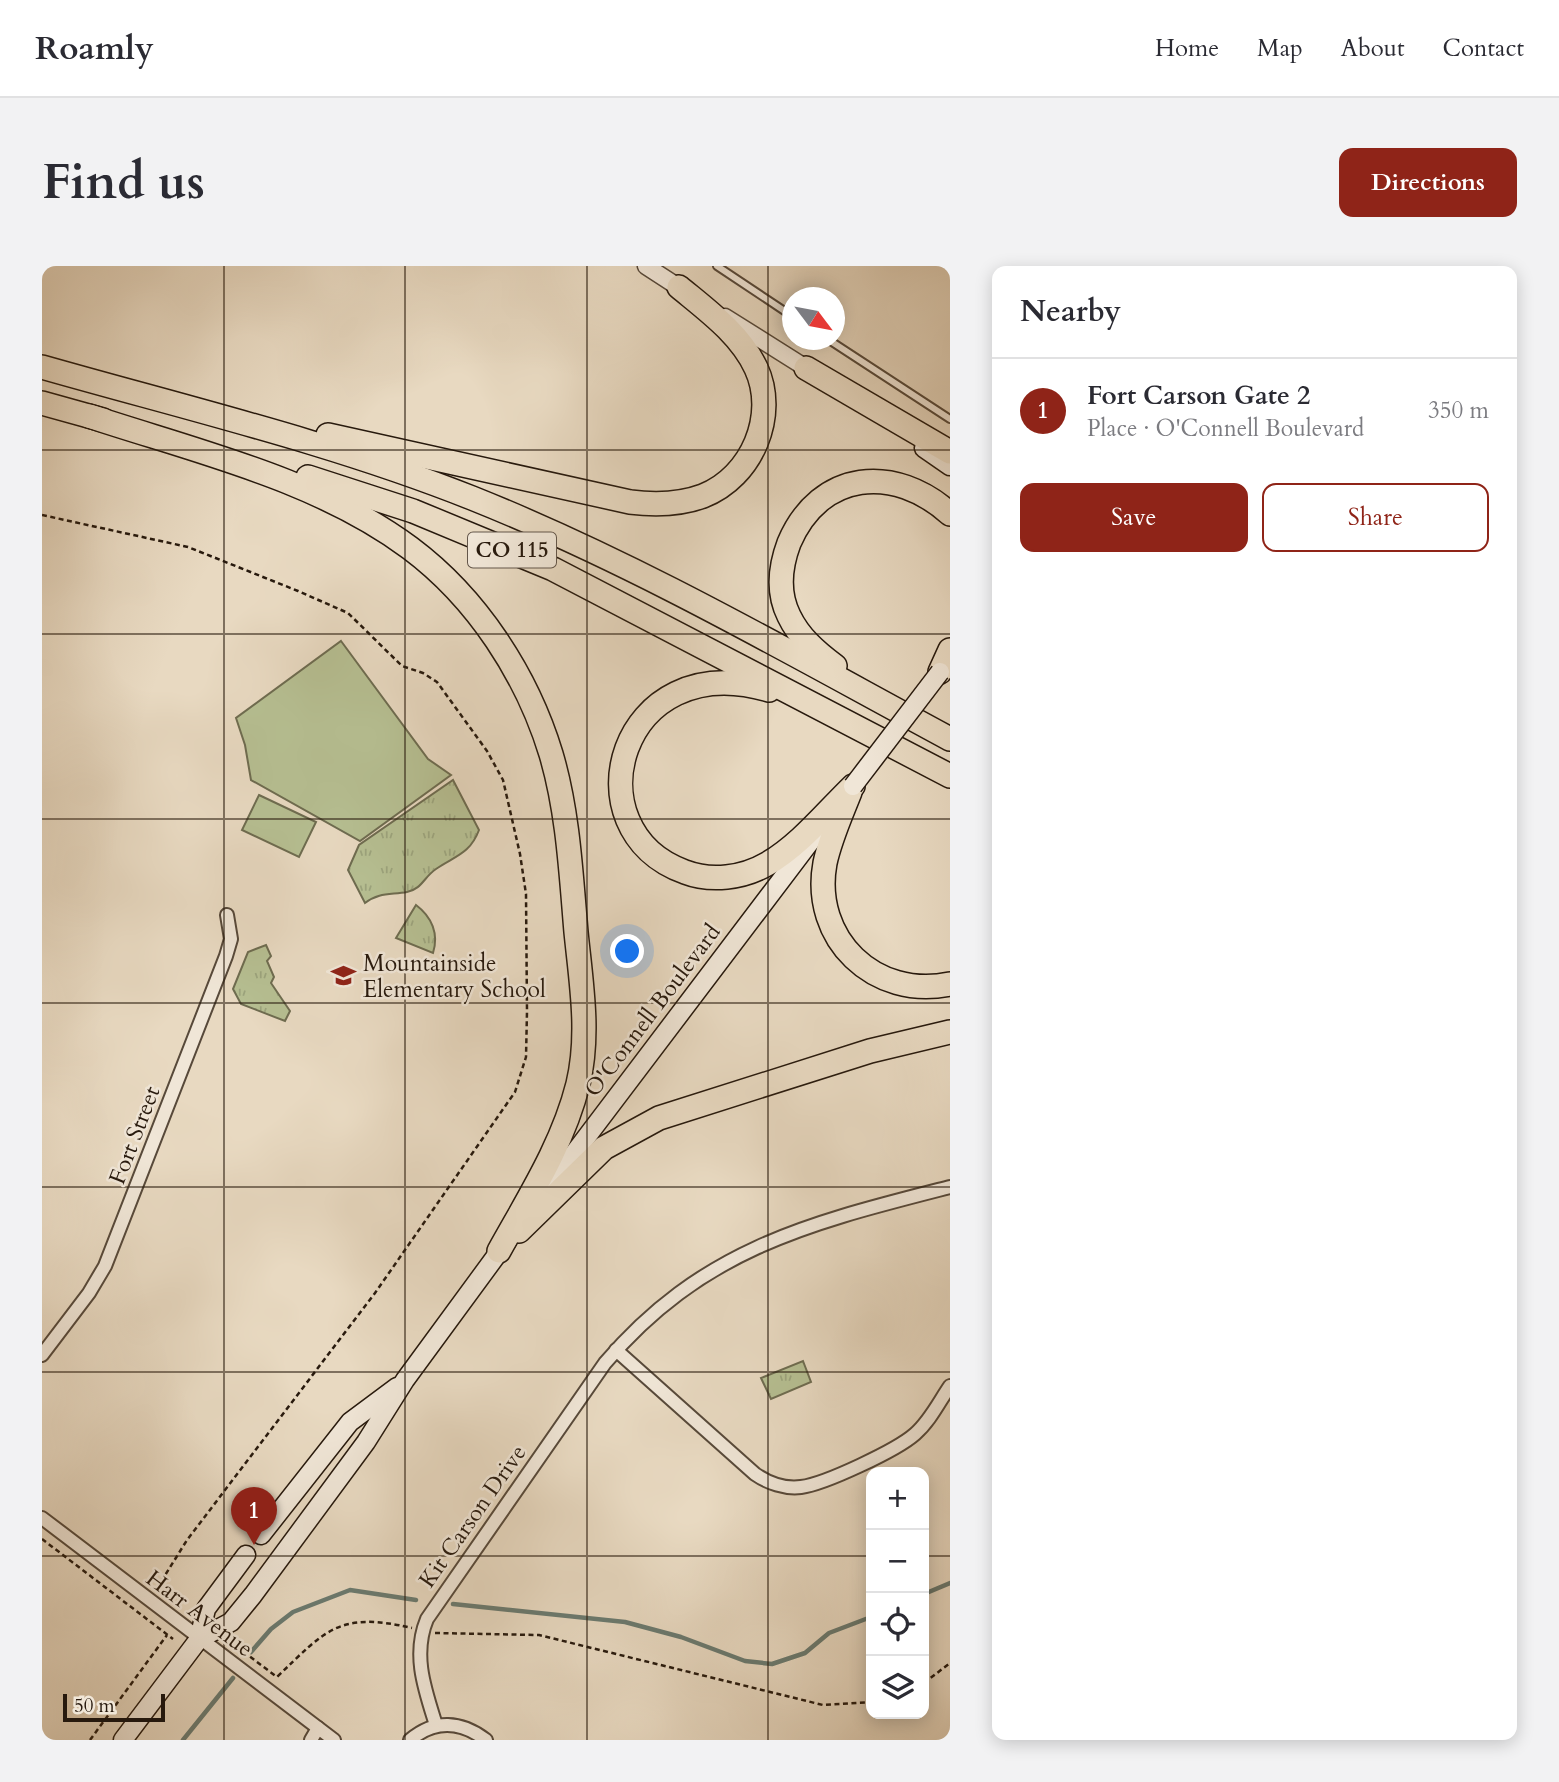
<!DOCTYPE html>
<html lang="en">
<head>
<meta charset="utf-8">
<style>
  :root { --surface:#fff; --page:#f2f2f3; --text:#2b2b33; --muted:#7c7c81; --line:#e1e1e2; --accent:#8f2418 }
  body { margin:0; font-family:Cardo,serif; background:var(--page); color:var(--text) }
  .controls { position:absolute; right:21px; bottom:21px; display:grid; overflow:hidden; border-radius:14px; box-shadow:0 4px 18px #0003 }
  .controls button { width:63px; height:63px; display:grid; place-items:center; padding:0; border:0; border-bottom:2px solid var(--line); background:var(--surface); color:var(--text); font:35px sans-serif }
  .compass { position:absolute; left:740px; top:21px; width:63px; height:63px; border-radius:50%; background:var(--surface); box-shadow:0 4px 18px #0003; rotate:122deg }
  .scale { position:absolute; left:21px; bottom:18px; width:102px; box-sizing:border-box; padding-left:7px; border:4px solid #27190d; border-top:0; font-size:19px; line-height:24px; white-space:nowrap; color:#27190d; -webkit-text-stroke:5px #f0e6d7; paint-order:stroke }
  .you { position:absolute; left:586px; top:686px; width:24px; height:24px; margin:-18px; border:5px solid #fff; border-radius:50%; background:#1a73e8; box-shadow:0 0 0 10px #1a73e833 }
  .badge { display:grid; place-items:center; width:46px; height:46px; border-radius:50%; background:var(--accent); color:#fff; font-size:23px; font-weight:700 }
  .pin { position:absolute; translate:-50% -58px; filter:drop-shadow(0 2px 4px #0008) }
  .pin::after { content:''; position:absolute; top:37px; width:24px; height:21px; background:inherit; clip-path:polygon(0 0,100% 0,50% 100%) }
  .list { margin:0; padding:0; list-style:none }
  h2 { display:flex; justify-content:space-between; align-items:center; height:91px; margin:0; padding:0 28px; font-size:30px }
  h2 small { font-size:23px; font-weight:400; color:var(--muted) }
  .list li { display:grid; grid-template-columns:46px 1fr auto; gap:21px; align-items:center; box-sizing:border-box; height:105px; padding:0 28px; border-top:2px solid var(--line) }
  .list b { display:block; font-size:26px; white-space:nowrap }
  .list p { margin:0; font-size:23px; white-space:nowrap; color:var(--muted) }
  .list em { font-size:23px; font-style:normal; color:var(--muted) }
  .actions { display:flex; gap:14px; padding:21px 28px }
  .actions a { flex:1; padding:16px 0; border:2px solid var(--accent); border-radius:14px; text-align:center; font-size:24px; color:var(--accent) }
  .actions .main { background:var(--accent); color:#fff }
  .icon { flex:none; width:38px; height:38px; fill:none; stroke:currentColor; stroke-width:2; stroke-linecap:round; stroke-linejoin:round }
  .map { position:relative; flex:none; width:908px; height:1474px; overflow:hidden; border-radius:14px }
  header { display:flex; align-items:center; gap:42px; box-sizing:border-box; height:98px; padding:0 35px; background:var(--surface); border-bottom:2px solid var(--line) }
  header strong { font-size:33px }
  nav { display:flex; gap:38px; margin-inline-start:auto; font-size:24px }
  .intro { display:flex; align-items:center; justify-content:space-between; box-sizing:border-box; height:168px; padding:0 42px }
  h1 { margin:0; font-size:49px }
  .button { padding:18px 32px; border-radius:14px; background:var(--accent); color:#fff; font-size:24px; font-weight:700 }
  main { display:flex; gap:42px; padding:0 42px }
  aside { flex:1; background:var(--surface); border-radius:14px; box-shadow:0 4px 18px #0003 }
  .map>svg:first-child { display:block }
  .grass { fill:url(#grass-tufts); stroke:#6e6c50; stroke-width:2 }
  .garden { fill:#b6bf92; stroke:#6e6c50; stroke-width:2 }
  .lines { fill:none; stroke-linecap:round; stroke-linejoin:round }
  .stream { stroke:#6a7a70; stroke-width:4.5 }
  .service-casing { stroke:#57493a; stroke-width:10 }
  .minor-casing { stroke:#57493a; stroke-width:16 }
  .tertiary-casing { stroke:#57493a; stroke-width:19 }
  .secondary-casing { stroke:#27190d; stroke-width:21 }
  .motorway-casing { stroke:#27190d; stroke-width:26 }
  .path { stroke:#27190d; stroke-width:2.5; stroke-dasharray:5 3.5; stroke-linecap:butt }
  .service { stroke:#f0e6d7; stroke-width:6 }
  .minor { stroke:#f0e6d7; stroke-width:12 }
  .tertiary { stroke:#f0e6d7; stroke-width:16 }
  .secondary { stroke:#f0e6d7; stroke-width:18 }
  .motorway { stroke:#e8d9c1; stroke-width:23 }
  .secondary-bridge-casing { stroke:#27190d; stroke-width:21; stroke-linecap:butt }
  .secondary-bridge { stroke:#f0e6d7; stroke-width:18 }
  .grid { fill:none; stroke:#27190d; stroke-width:2; stroke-opacity:0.55 }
  .labels { text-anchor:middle; stroke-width:5; stroke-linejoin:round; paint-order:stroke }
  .shield { fill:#f0e6d7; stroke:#63564a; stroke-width:2 }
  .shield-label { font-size:21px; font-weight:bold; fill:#27190d }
  .poi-label { font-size:23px; fill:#27190d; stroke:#f0e6d7; text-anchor:start }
  .street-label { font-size:23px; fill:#27190d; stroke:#f0e6d7 }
</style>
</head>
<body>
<header>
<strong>Roamly</strong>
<nav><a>Home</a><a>Map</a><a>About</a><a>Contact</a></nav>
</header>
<div class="intro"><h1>Find us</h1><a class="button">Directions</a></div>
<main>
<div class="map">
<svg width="908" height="1474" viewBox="0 0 908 1474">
  <defs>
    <pattern id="grass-tufts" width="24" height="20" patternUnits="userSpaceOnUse" patternTransform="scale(1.75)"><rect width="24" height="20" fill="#b6bf92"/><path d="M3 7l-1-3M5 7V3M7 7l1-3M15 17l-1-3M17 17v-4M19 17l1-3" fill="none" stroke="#9ca47d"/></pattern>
  </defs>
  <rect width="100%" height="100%" fill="#e8d9c1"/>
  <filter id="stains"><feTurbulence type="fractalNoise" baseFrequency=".00286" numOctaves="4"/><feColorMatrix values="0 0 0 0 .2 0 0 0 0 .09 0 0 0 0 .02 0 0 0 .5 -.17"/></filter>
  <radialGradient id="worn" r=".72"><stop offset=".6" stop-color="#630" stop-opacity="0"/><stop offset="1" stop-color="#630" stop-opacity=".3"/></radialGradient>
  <g class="grass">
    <path d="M411,514L437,564C428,588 413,590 394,603C382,611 380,623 365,626C349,629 337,626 323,637L306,604L317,579Z"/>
    <path d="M374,639C390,651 397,668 391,687L354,672Z"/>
    <path d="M224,679L229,690L225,695L232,711L229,717L248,745L243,755L199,738L191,723L206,686Z"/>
    <path d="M761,1095L769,1116L729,1133L719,1112Z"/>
  </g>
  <g class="garden">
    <path d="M299,375L386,493L409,509L318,575L209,514L203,479L194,452Z"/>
    <path d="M217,529L274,556L257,591L200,564Z"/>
  </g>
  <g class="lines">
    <g class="stream">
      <path d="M882,1328L908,1317"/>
      <path d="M411,1338L583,1356L639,1371L703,1395L730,1398L763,1387L787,1367L829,1351"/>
      <path d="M209,1386L229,1363L251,1346L308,1324L374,1334"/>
      <path d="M141,1474L191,1412"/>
    </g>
    <defs>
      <g id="service">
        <path d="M675,0L750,50"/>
        <path d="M787,74L908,153"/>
      </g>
      <g id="minor">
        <path d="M574,1084L713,1208C726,1217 743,1223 759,1221C783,1218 855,1184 873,1168C888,1155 897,1136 908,1120"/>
        <path d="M0,1089L47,1027L63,1000L184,690L189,673L185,649"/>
        <path d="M0,1252L292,1474"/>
        <path d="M394,1459C383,1424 370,1389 385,1353L563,1097C661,982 768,957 908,921"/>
        <path d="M269,1474L276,1462"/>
        <path d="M368,1474C393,1453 419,1455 444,1474"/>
      </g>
      <g id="tertiary">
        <path d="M604,0L644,26"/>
        <path d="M683,51L764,102"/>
      </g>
      <g id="secondary">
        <path d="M882,182L908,200"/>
        <path d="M493,939L774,568"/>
        <path d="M219,1269L308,1156L355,1121"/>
        <path d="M157,1373L189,1356L211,1329L324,1176L363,1114L465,975"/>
        <path d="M81,1474L157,1373L164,1343L204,1289"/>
      </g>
      <g id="motorway">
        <path d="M0,101C144,142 292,177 430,232C595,298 752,389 908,473"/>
        <path d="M764,102L908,186"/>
        <path d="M0,137L61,154"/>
        <path d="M47,150C156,186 275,213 368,282C435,332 485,409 509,488C526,545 529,607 534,666C539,716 548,768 536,818C521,878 487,931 457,985"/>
        <path d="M286,169L588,236C613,239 637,239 661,230C710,211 736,149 714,102C698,68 666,45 637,21"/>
        <path d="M266,211L371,245L511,303L908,510"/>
        <path d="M793,400C774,386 757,371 747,350C735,326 738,301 747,277C778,204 853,198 908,248"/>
        <path d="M898,406L908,384"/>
        <path d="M727,424C577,379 526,564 643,606C669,616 701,612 725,598C758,579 784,546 811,520"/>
        <path d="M808,526C799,549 788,573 783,597C769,673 833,734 908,718"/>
        <path d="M477,965L562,882L617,852L828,785L908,766"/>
      </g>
    </defs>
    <use href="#service" class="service-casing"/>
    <use href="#minor" class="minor-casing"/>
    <use href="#tertiary" class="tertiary-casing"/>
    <use href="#secondary" class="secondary-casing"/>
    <use href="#motorway" class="motorway-casing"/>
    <g class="path">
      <path d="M0,249L146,281L256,325L306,347L360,400L381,407L395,416L445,485L461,514L478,588L484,628L485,745L484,791L473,826L333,1027L145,1274L117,1319L119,1325"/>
      <path d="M0,1273L131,1373"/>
      <path d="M128,1331L137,1340"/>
      <path d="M393,1367L497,1369L781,1439L829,1436"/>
      <path d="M190,1377L195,1376L199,1384L235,1411C284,1364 297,1345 370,1362"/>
      <path d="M882,1417L908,1397"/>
      <path d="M48,1474L125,1369"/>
    </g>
    <use href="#service" class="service"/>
    <use href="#minor" class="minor"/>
    <use href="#tertiary" class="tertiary"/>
    <use href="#secondary" class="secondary"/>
    <use href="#motorway" class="motorway"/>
    <defs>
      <path id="secondary-bridge" d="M811,520L898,406"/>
    </defs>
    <use href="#secondary-bridge" class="secondary-bridge-casing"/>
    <use href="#secondary-bridge" class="secondary-bridge"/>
  </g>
  <path class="grid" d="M182,0V1474M363,0V1474M545,0V1474M726,0V1474M0,184H908M0,368H908M0,553H908M0,737H908M0,921H908M0,1106H908M0,1290H829M882,1290H908"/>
  <defs>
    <symbol id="school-bare" viewBox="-9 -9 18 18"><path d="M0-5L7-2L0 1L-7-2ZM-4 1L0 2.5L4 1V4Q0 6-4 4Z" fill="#8f2418" stroke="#f0e6d7" stroke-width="2.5" paint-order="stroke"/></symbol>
  </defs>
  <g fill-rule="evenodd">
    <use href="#school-bare" x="284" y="692" width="35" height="35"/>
  </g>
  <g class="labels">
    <rect class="shield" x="426" y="266.5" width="88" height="35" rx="5"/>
    <g class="shield-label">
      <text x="470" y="291">CO 115</text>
    </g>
    <g class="poi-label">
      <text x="321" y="705">Mountainside<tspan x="321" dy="26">Elementary School</tspan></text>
    </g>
    <g class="street-label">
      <text transform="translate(610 744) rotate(-53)" y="8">O'Connell Boulevard</text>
      <text transform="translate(92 869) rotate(-69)" y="8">Fort Street</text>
      <text transform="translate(430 1250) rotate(-55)" y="8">Kit Carson Drive</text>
      <text transform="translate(158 1347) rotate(37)" y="8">Harr Avenue</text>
    </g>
  </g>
  <rect width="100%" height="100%" filter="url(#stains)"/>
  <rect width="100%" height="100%" fill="url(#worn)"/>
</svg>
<div class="controls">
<button>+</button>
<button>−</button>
<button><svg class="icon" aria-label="locate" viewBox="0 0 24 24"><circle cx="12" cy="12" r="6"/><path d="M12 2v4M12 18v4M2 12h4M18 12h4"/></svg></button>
<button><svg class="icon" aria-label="layers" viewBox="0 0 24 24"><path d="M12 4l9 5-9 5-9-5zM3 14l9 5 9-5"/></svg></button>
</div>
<svg class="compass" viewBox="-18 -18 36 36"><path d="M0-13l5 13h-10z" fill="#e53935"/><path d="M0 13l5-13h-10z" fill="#7c7c81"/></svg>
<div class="scale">50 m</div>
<div class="you"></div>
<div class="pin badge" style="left:212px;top:1279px">1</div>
</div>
<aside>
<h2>Nearby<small></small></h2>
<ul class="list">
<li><span class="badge">1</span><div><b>Fort Carson Gate 2</b><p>Place · O'Connell Boulevard</p></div><em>350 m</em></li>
</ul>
<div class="actions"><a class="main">Save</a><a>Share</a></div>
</aside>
</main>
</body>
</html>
